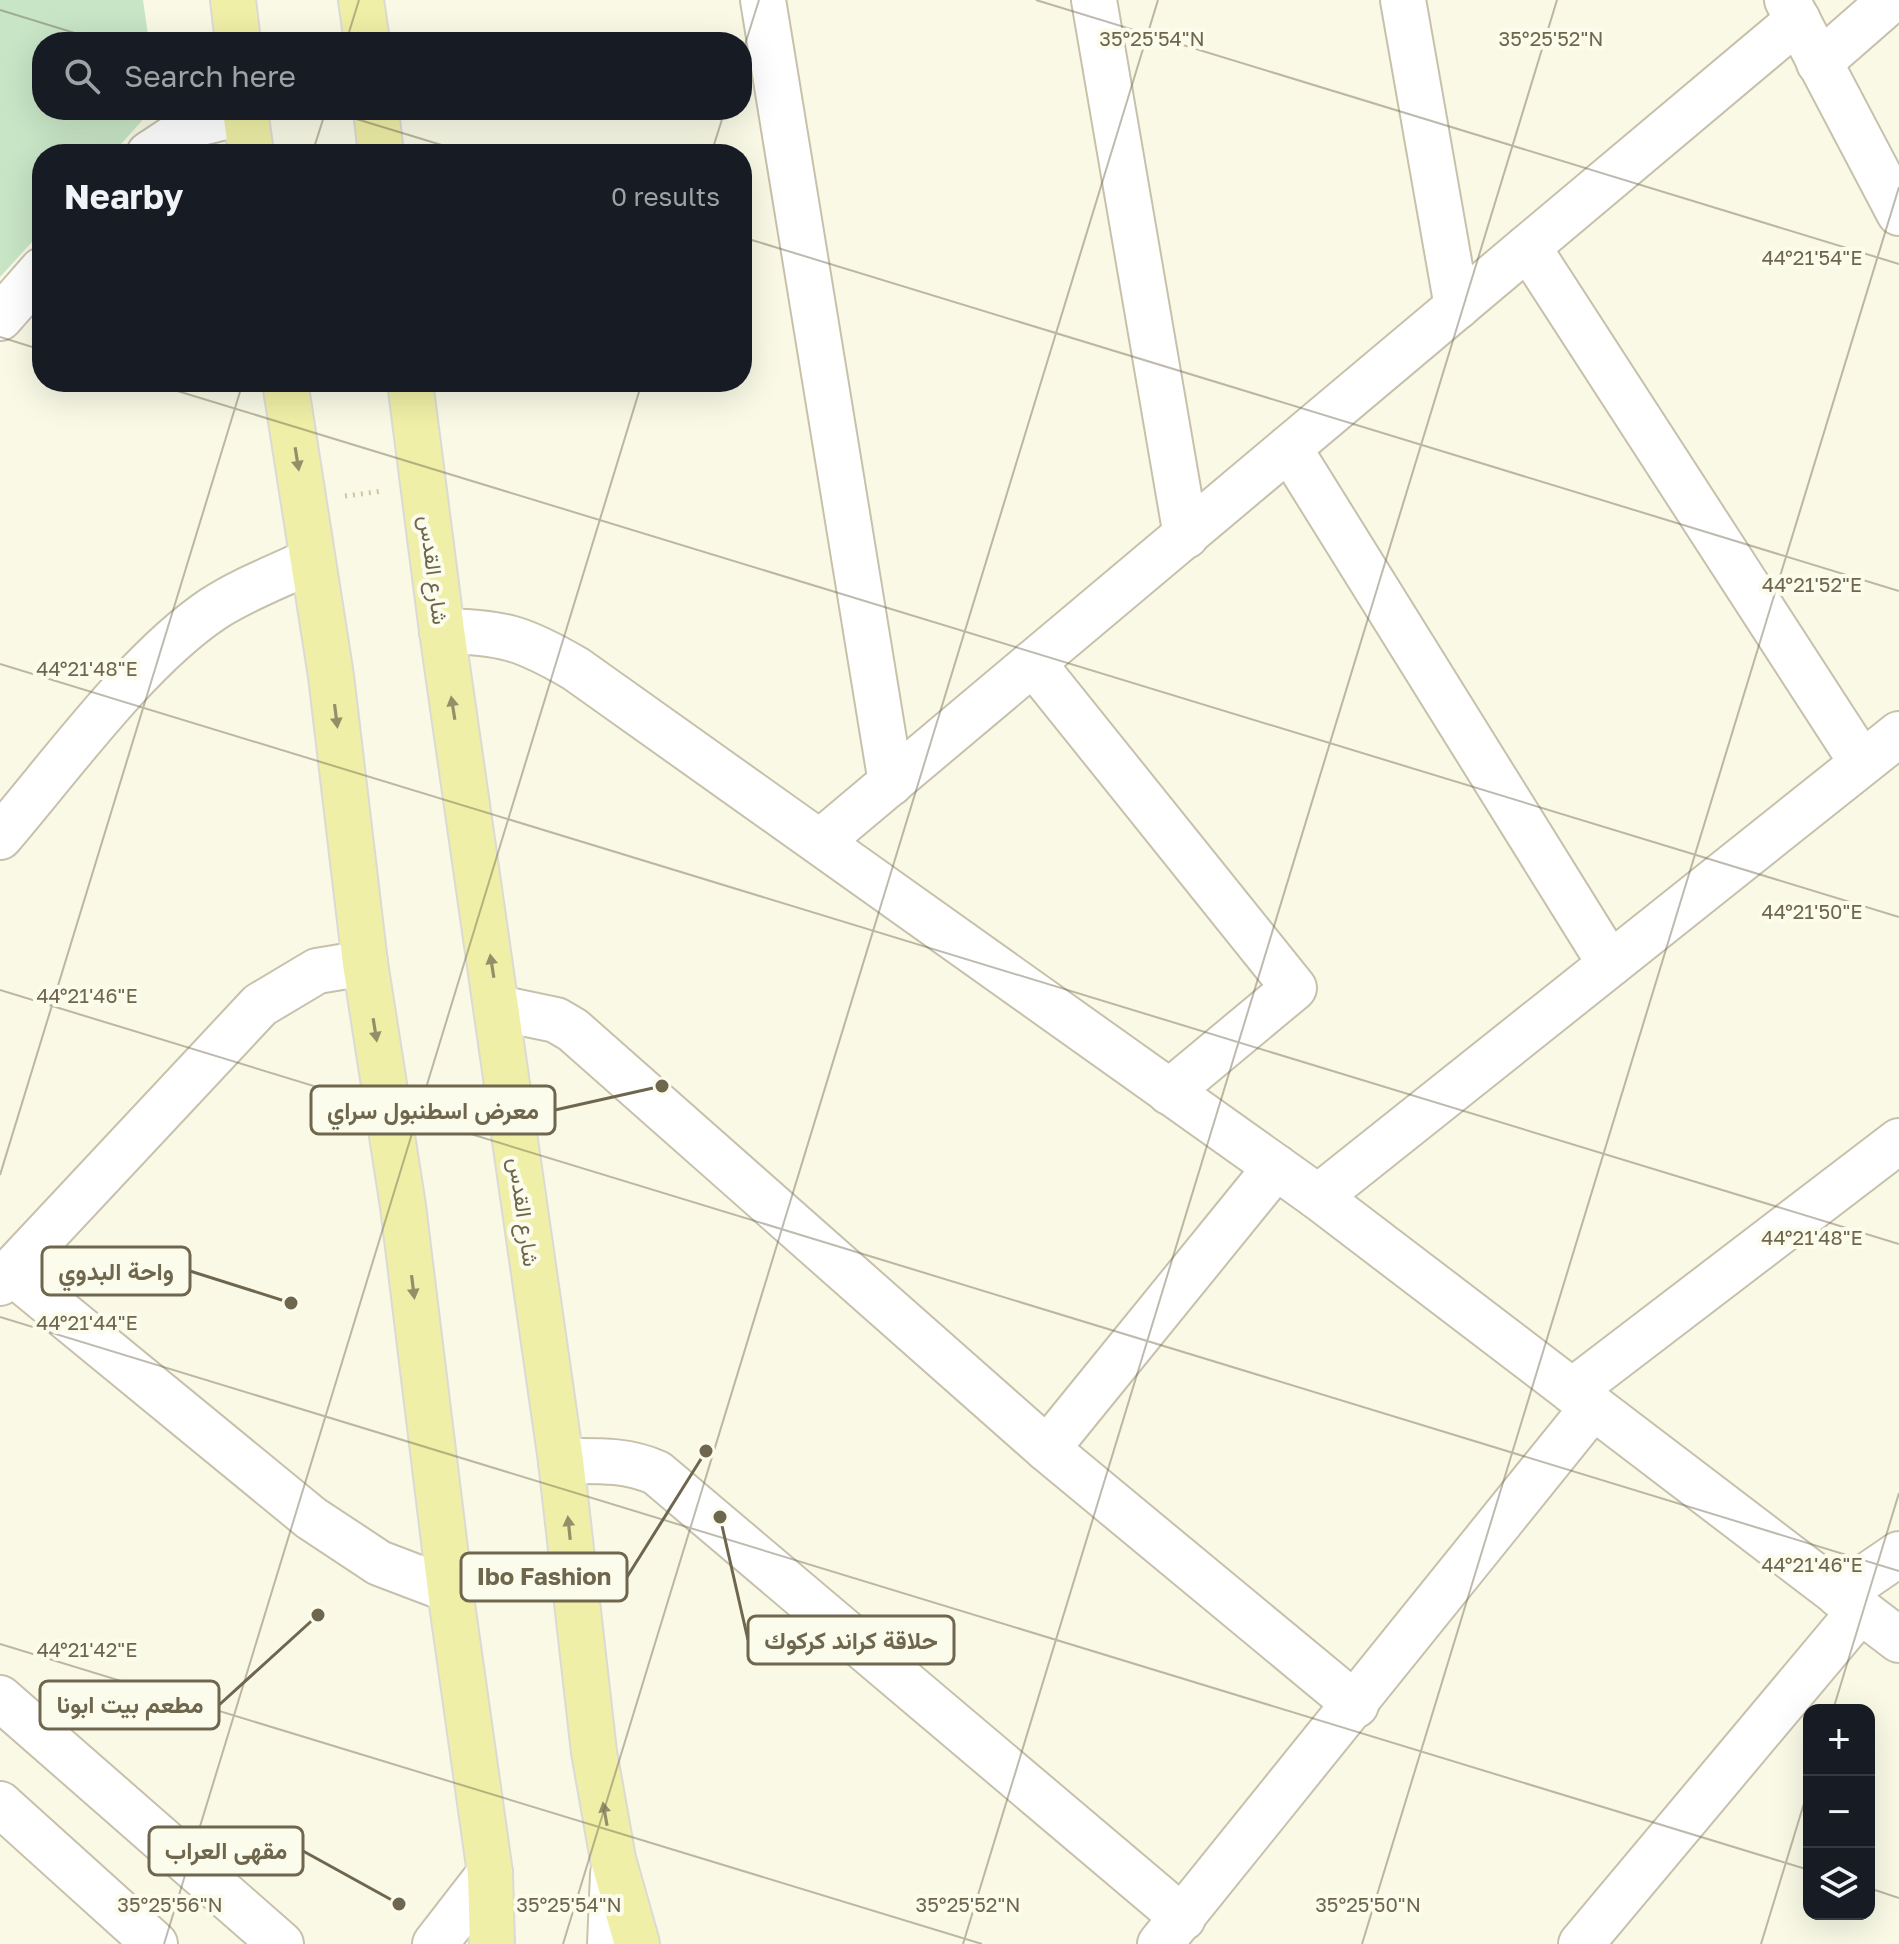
<!DOCTYPE html>
<html lang="en">
<head>
<meta charset="utf-8">
<style>
  :root { --surface:#171b24; --page:#242831; --text:#f1f3f6; --muted:#9ea1a6; --line:#363941 }
  body { margin:0; font-family:"Golos Text",Vazirmatn,sans-serif; background:var(--page); color:var(--text) }
  .controls { position:absolute; right:24px; bottom:24px; display:grid; overflow:hidden; border-radius:16px; box-shadow:0 8px 32px #0002 }
  .controls button { width:72px; height:72px; display:grid; place-items:center; padding:0; border:0; border-bottom:2px solid var(--line); background:var(--surface); color:var(--text); font:40px sans-serif }
  .list { margin:0; padding:0; list-style:none }
  h2 { display:flex; justify-content:space-between; align-items:center; height:104px; margin:0; padding:0 32px; font-size:34px }
  h2 small { font-size:26px; font-weight:400; color:var(--muted) }
  .icon { flex:none; width:44px; height:44px; fill:none; stroke:currentColor; stroke-width:2; stroke-linecap:round; stroke-linejoin:round }
  .map { position:relative; flex:none; width:1899px; height:1944px; overflow:hidden }
  .search { position:absolute; background:var(--surface); box-shadow:0 8px 32px #0002; left:32px; top:32px; width:720px; height:88px; display:flex; align-items:center; gap:20px; box-sizing:border-box; padding:0 28px; border-radius:32px; color:var(--muted); font-size:30px }
  .panel { position:absolute; background:var(--surface); box-shadow:0 8px 32px #0002; left:32px; top:144px; width:720px; height:248px; border-radius:32px }
  .map>svg:first-child { display:block }
  .green { fill:#c8e5c6 }
  .lines { fill:none; stroke-linecap:round; stroke-linejoin:round }
  .minor-casing { stroke:#c7c1ac; stroke-width:48 }
  .tertiary-casing { stroke:#c7c1ac; stroke-width:48 }
  .secondary-casing { stroke:#c9c3aa; stroke-width:48 }
  .primary-casing { stroke:#dcdad5; stroke-width:48 }
  .path { stroke:#d0c5a5; stroke-width:5; stroke-dasharray:2 6; stroke-linecap:butt }
  .minor { stroke:#fff; stroke-width:44 }
  .tertiary { stroke:#fff; stroke-width:44 }
  .secondary { stroke:#fff; stroke-width:44 }
  .primary { stroke:#efefa7; stroke-width:44 }
  .oneway { fill:#958f69 }
  .ticks { fill:none; stroke:#6f664e; stroke-width:2; stroke-opacity:0.45 }
  .labels { text-anchor:middle; stroke-width:8; stroke-linejoin:round; paint-order:stroke }
  .street-label { font-size:22px; fill:#6f664e; stroke:#fcfcec }
  .ticks-label { font-size:20px; text-anchor:middle; fill:#6f664e; stroke:#fcfcec; stroke-width:8; stroke-linejoin:round; paint-order:stroke }
  .leader { fill:none; stroke:#6f664e; stroke-width:3 }
  .callout-dot { fill:#6f664e; stroke:#fcfcec; stroke-width:3 }
  .callout { fill:#fcfcec; stroke:#6f664e; stroke-width:3 }
  .callout-label { font-size:24px; text-anchor:middle; font-weight:bold; fill:#6f664e }
</style>
</head>
<body>
<div class="map">
<svg width="1899" height="1944" viewBox="0 0 1899 1944">
  <rect width="100%" height="100%" fill="#f9f9e6"/>
  <path class="green" d="M0,0H143L149,42H42V110H147V115L112,154H42V231L0,277Z"/>
  <g class="lines">
    <defs>
      <g id="minor">
        <path d="M763,0L891,783"/>
        <path d="M1094,0L1186,536"/>
        <path d="M1403,0L1457,307"/>
        <path d="M1787,0L1899,213"/>
        <path d="M1819,63L1891,0"/>
        <path d="M149,154L193,125L245,112"/>
        <path d="M1528,247L1862,763"/>
        <path d="M0,318L42,270"/>
        <path d="M1289,448L1610,964"/>
        <path d="M442,631C503,632 523,638 576,669L1318,1197L1899,1640"/>
        <path d="M1033,663L1294,988L1169,1092"/>
        <path d="M0,837C61,766 137,660 213,609C243,589 280,576 312,560"/>
        <path d="M820,842L1798,20"/>
        <path d="M498,1008L556,1020L573,1030L1047,1449L1356,1705"/>
        <path d="M1318,1197L1899,734"/>
        <path d="M10,1271L311,1518L379,1563L450,1590"/>
        <path d="M0,1283L260,1005L317,971L365,963"/>
        <path d="M1572,1391L1899,1141"/>
        <path d="M1047,1449L1276,1167"/>
        <path d="M561,1461C596,1461 626,1459 657,1473L1183,1918"/>
        <path d="M1839,1595L1899,1554"/>
        <path d="M1160,1944L1593,1407"/>
        <path d="M1581,1944L1860,1611"/>
      </g>
      <g id="tertiary">
        <path d="M0,1698L281,1944"/>
        <path d="M0,1804L155,1944"/>
        <path d="M435,1944L490,1873"/>
      </g>
      <path id="secondary" d="M610,1944L613,1874"/>
      <g id="primary">
        <path d="M233,0L238,42"/>
        <path d="M361,0L367,42"/>
        <path d="M245,110L251,154"/>
        <path d="M376,110L381,154"/>
        <path d="M285,382L331,676L365,963L403,1206L450,1590L490,1873L492,1944"/>
        <path d="M410,382L442,631L561,1461L594,1752L613,1859L637,1944"/>
      </g>
    </defs>
    <use href="#minor" class="minor-casing"/>
    <use href="#tertiary" class="tertiary-casing"/>
    <use href="#secondary" class="secondary-casing"/>
    <use href="#primary" class="primary-casing"/>
    <path class="path" d="M345,496L383,491"/>
    <use href="#minor" class="minor"/>
    <use href="#tertiary" class="tertiary"/>
    <use href="#secondary" class="secondary"/>
    <use href="#primary" class="primary"/>
  </g>
  <defs><path id="oneway-solid" d="M-6-.8H1V-3.2L6.5 0L1 3.2V.8H-6Z" transform="scale(2)"/></defs>
  <g class="oneway">
    <use href="#oneway-solid" transform="translate(297 459) rotate(81)"/>
    <use href="#oneway-solid" transform="translate(453 708) rotate(-99)"/>
    <use href="#oneway-solid" transform="translate(336 716) rotate(83)"/>
    <use href="#oneway-solid" transform="translate(492 966) rotate(-99)"/>
    <use href="#oneway-solid" transform="translate(375 1030) rotate(81)"/>
    <use href="#oneway-solid" transform="translate(413 1287) rotate(83)"/>
    <use href="#oneway-solid" transform="translate(569 1528) rotate(-96)"/>
    <use href="#oneway-solid" transform="translate(605 1814) rotate(-100)"/>
  </g>
  <path class="ticks" d="M1036,0L1899,264M0,10L104,42M346,42L359,0M742,54L759,0M327,110L471,154M312,154L326,110M711,154L725,110M742,237L1899,591M0,337L42,350M148,382L1899,917M0,664L1899,1244M0,990L1899,1571M0,1175L243,382M0,1317L1809,1870M0,1644L982,1944M1833,1710L1899,1493M1869,1888L1899,1898M164,1944L642,382M563,1944L1158,0M963,1944L1557,0M1362,1944L1899,187M1761,1944L1809,1787"/>
  <g class="labels">
    <g class="street-label">
      <text transform="translate(434 570) rotate(83)" y="8">شارع القدس</text>
      <text transform="translate(524 1212) rotate(82)" y="8">شارع القدس</text>
    </g>
  </g>
  <g class="ticks-label">
    <text x="1152" y="46">35°25'54"N</text>
    <text x="1551" y="46">35°25'52"N</text>
    <text x="1812" y="265">44°21'54"E</text>
    <text x="1812" y="592">44°21'52"E</text>
    <text x="87" y="676">44°21'48"E</text>
    <text x="1812" y="919">44°21'50"E</text>
    <text x="87" y="1003">44°21'46"E</text>
    <text x="1812" y="1245">44°21'48"E</text>
    <text x="87" y="1330">44°21'44"E</text>
    <text x="1812" y="1572">44°21'46"E</text>
    <text x="87" y="1657">44°21'42"E</text>
    <text x="170" y="1912">35°25'56"N</text>
    <text x="569" y="1912">35°25'54"N</text>
    <text x="968" y="1912">35°25'52"N</text>
    <text x="1368" y="1912">35°25'50"N</text>
  </g>
  <path class="leader" d="M662 1086L555 1110M291 1303L190 1271M706 1451L627 1577M720 1517L748 1640M318 1615L219 1705M399 1904L303 1851"/>
  <g class="callout-dot">
    <circle cx="662" cy="1086" r="8"/>
    <circle cx="291" cy="1303" r="8"/>
    <circle cx="706" cy="1451" r="8"/>
    <circle cx="720" cy="1517" r="8"/>
    <circle cx="318" cy="1615" r="8"/>
    <circle cx="399" cy="1904" r="8"/>
  </g>
  <g class="callout">
    <rect x="311" y="1086" width="244" height="48" rx="8"/>
    <rect x="42" y="1247" width="148" height="48" rx="8"/>
    <rect x="461" y="1553" width="166" height="48" rx="8"/>
    <rect x="748" y="1616" width="206" height="48" rx="8"/>
    <rect x="40" y="1681" width="179" height="48" rx="8"/>
    <rect x="149" y="1827" width="154" height="48" rx="8"/>
  </g>
  <g class="callout-label">
    <text x="433" y="1119">معرض اسطنبول سراي</text>
    <text x="116" y="1280">واحة البدوي</text>
    <text x="544" y="1585">Ibo Fashion</text>
    <text x="851" y="1649">حلاقة كراند كركوك</text>
    <text x="130" y="1713">مطعم بيت ابونا</text>
    <text x="226" y="1859">مقهى العراب</text>
  </g>
</svg>
<div class="controls">
<button>+</button>
<button>−</button>
<button><svg class="icon" aria-label="layers" viewBox="0 0 24 24"><path d="M12 4l9 5-9 5-9-5zM3 14l9 5 9-5"/></svg></button>
</div>
<div class="search"><svg class="icon" aria-label="search" viewBox="0 0 24 24"><circle cx="10" cy="10" r="6"/><path d="M15 15l6 6"/></svg>Search here</div>
<section class="panel">
<h2>Nearby<small>0 results</small></h2>
<ul class="list">
</ul>
</section>
</div>
</body>
</html>
